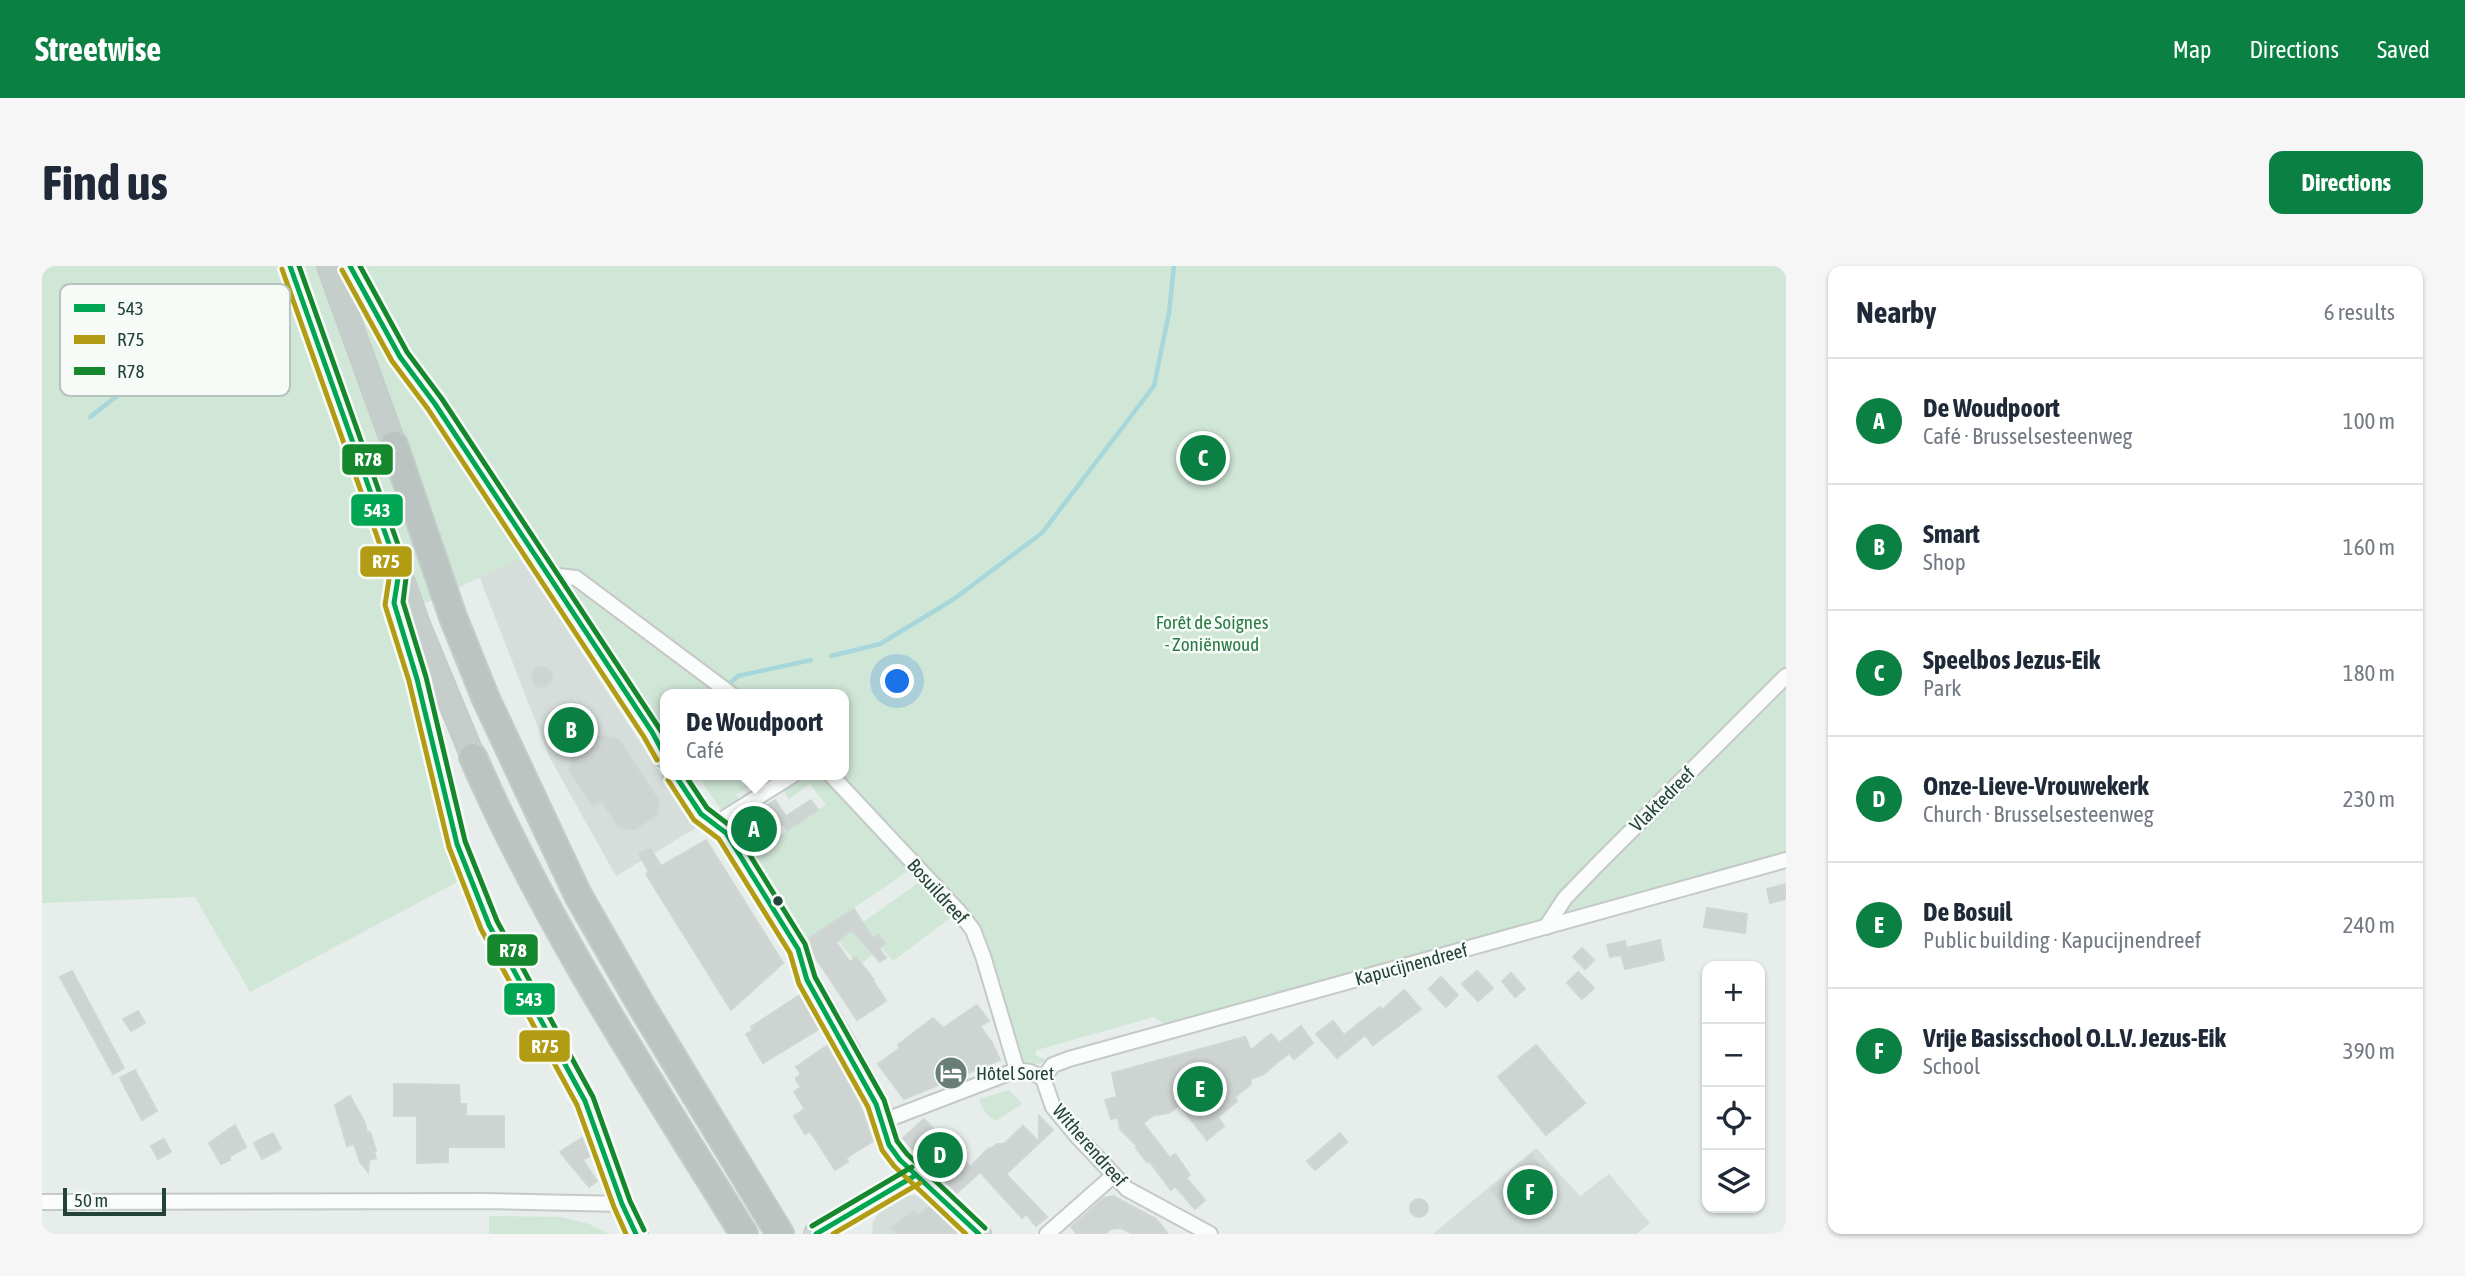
<!DOCTYPE html>
<html lang="en">
<head>
<meta charset="utf-8">
<style>
  :root { --surface:#fff; --page:#f6f6f7; --text:#1f2937; --muted:#747a83; --line:#e0e1e3; --accent:#0b8043 }
  body { margin:0; font-family:"Asap Condensed",sans-serif; background:var(--page); color:var(--text) }
  .controls { position:absolute; right:21px; bottom:21px; display:grid; overflow:hidden; border-radius:14px; box-shadow:0 2px 5px #0004 }
  .controls button { width:63px; height:63px; display:grid; place-items:center; padding:0; border:0; border-bottom:2px solid var(--line); background:var(--surface); color:var(--text); font:35px sans-serif }
  .scale { position:absolute; left:21px; bottom:18px; width:103px; box-sizing:border-box; padding-left:7px; border:4px solid #234238; border-top:0; font-size:19px; line-height:24px; white-space:nowrap; color:#234238; -webkit-text-stroke:5px #f6fbf8; paint-order:stroke }
  .you { position:absolute; left:856px; top:416px; width:24px; height:24px; margin:-18px; border:5px solid #fff; border-radius:50%; background:#1a73e8; box-shadow:0 0 0 10px #1a73e833 }
  .badge { display:grid; place-items:center; width:46px; height:46px; border-radius:50%; background:var(--accent); color:#fff; font-size:23px; font-weight:700 }
  .pin { position:absolute; translate:-50% -50%; border:4px solid #fff; box-shadow:0 2px 7px #0006 }
  .popup { position:absolute; left:618px; top:423px; width:189px; height:91px; box-sizing:border-box; display:grid; place-content:center; border-radius:14px; background:var(--surface); filter:drop-shadow(0 2px 5px #0005); font-size:23px; white-space:nowrap; color:var(--muted) }
  .popup b { font-size:26px; color:var(--text) }
  .popup::after { content:''; position:absolute; left:50%; top:100%; margin-left:-14px; border:14px solid transparent; border-top-color:var(--surface) }
  .list { margin:0; padding:0; list-style:none }
  h2 { display:flex; justify-content:space-between; align-items:center; height:91px; margin:0; padding:0 28px; font-size:30px }
  h2 small { font-size:23px; font-weight:400; color:var(--muted) }
  .list li { display:grid; grid-template-columns:46px 1fr auto; gap:21px; align-items:center; box-sizing:border-box; height:126px; padding:0 28px; border-top:2px solid var(--line) }
  .list b { display:block; font-size:26px; white-space:nowrap }
  .list p { margin:0; font-size:23px; white-space:nowrap; color:var(--muted) }
  .list em { font-size:23px; font-style:normal; color:var(--muted) }
  .icon { flex:none; width:38px; height:38px; fill:none; stroke:currentColor; stroke-width:2; stroke-linecap:round; stroke-linejoin:round }
  .map { position:relative; flex:none; width:1744px; height:968px; overflow:hidden; border-radius:14px }
  header { display:flex; align-items:center; gap:42px; box-sizing:border-box; height:98px; padding:0 35px; background:var(--accent); color:#fff }
  header strong { font-size:33px }
  nav { display:flex; gap:38px; margin-inline-start:auto; font-size:24px }
  .intro { display:flex; align-items:center; justify-content:space-between; box-sizing:border-box; height:168px; padding:0 42px }
  h1 { margin:0; font-size:49px }
  .button { padding:18px 32px; border-radius:14px; background:var(--accent); color:#fff; font-size:24px; font-weight:700 }
  main { display:flex; gap:42px; padding:0 42px }
  aside { flex:1; background:var(--surface); border-radius:14px; box-shadow:0 2px 5px #0004 }
  .map>svg:first-child { display:block }
  .built { fill:#d5deda }
  .green { fill:#d0e6d6 }
  .lines { fill:none; stroke-linecap:round; stroke-linejoin:round }
  .stream { stroke:#a7d7db; stroke-width:4.5 }
  .building { fill:#ced4d1; stroke:#d0d6d3; stroke-width:2 }
  .minor-casing { stroke:#c4cac7; stroke-width:18 }
  .primary-casing { stroke:#c2ccc8; stroke-width:26 }
  .trunk-casing { stroke:#c2ccc8; stroke-width:26 }
  .motorway-casing { stroke:#c2ccc8; stroke-width:30 }
  .minor { stroke:#fbfcfc; stroke-width:14 }
  .primary { stroke:#cfd7d5; stroke-width:23 }
  .trunk { stroke:#c5cecb; stroke-width:23 }
  .motorway { stroke:#bbc4c1; stroke-width:26 }
  .bus-1-casing { stroke:#f6fbf8; stroke-width:10 }
  .bus-2-casing { stroke:#f6fbf8; stroke-width:10 }
  .bus-3-casing { stroke:#f6fbf8; stroke-width:10 }
  .bus-1 { stroke:#00a651; stroke-width:5 }
  .bus-2 { stroke:#b29c14; stroke-width:5 }
  .bus-3 { stroke:#15882e; stroke-width:5 }
  .bus-dot { fill:#234238; stroke:#f6fbf8; stroke-width:2.5 }
  .labels { text-anchor:middle; stroke-width:5; stroke-linejoin:round; paint-order:stroke }
  .park-label { font-size:19px; fill:#2b7b46; stroke:#f6fbf8 }
  .street-label { font-size:19px; fill:#234238; stroke:#f6fbf8 }
  .poi-label { font-size:19px; fill:#234238; stroke:#f6fbf8; text-anchor:start }
  .key { fill:#f6fbf8; stroke:#b7c4be; stroke-width:2 }
  .key-label { font-size:19px; fill:#234238 }
  .line-badge { stroke:#f6fbf8; stroke-width:2.5 }
  .badge-label { font-size:19px; text-anchor:middle; font-weight:bold; fill:#fff }
</style>
</head>
<body>
<header>
<strong>Streetwise</strong>
<nav><a>Map</a><a>Directions</a><a>Saved</a></nav>
</header>
<div class="intro"><h1>Find us</h1><a class="button">Directions</a></div>
<main>
<div class="map">
<svg width="1744" height="968" viewBox="0 0 1744 968">
  <rect width="100%" height="100%" fill="#e7edea"/>
  <g class="built">
    <path d="M391,173L488,307L654,562L574,610L508,492L442,323Z"/>
    <path d="M1494,882L1538,930L1567,908L1608,957L1594,968H1391Z"/>
    <path d="M873,929L880,932L918,968H830L831,956L836,948L865,930Z"/>
  </g>
  <g class="green">
    <path d="M0,0H1744V586L1533,648L1125,760L1112,751L995,784L993,789L1006,795L996,798L975,794L936,657L855,566L798,509H801V428H623V462L499,283L349,353L417,615L208,726L153,631L0,637Z"/>
    <path d="M655,509H727L694,529L698,536L680,545Z"/>
    <path d="M763,509H780L869,603L763,675L704,582L734,563L738,569L784,539L768,518L747,533L740,522Z"/>
    <path d="M879,615L912,649L851,695L839,681L817,700L796,674Z"/>
    <path d="M967,824L980,838L954,855C944,850 941,843 937,833Z"/>
    <path d="M447,950L519,951L547,958L567,968H447Z"/>
  </g>
  <g class="lines">
    <g class="stream">
      <path d="M111,102L215,27"/>
      <path d="M48,151L98,112"/>
      <path d="M789,390L838,378L912,333L1000,267L1112,120L1127,47L1132,0"/>
      <path d="M688,417L696,410L769,394"/>
    </g>
  </g>
  <g class="building">
    <circle cx="500" cy="411" r="10"/>
    <path d="M532,444L548,447L557,461V469L576,473L617,535L614,549L592,564L577,561L560,535L551,540L527,504L531,486L518,477L514,469V461L518,453Z"/>
    <path d="M733,534L744,550L769,534L776,544L745,564L741,558L722,571L716,573L714,570L708,574L697,557Z"/>
    <path d="M664,574L741,697L689,744L604,608L607,606L597,588L608,582L619,600Z"/>
    <path d="M1744,618V633L1728,637L1725,623Z"/>
    <path d="M1665,642L1705,648L1703,667L1662,661Z"/>
    <path d="M812,643L831,673L836,669L843,677L837,682L844,692L838,696L810,664L794,676L808,696L814,691L832,714L831,715L844,735L815,754L772,689L766,673Z"/>
    <path d="M1618,674L1622,694L1583,703L1579,689L1568,691L1565,679L1583,675L1584,682Z"/>
    <path d="M1540,682L1552,694L1543,703L1531,691Z"/>
    <path d="M30,705L82,802L71,808L18,711Z"/>
    <path d="M1435,705L1451,722L1436,735L1420,718Z"/>
    <path d="M1536,706L1552,722L1540,733L1525,717Z"/>
    <path d="M1469,707L1483,723L1473,731L1460,715Z"/>
    <path d="M1399,711L1416,729L1404,741L1387,723Z"/>
    <path d="M1362,724L1379,743L1331,779L1323,769L1295,792L1274,768L1291,755L1302,769L1338,741L1340,744Z"/>
    <path d="M758,729L777,763L721,797L704,768L711,764L709,761Z"/>
    <path d="M935,739L947,755L938,760L950,777L958,794L862,833L836,798L858,782L856,779L891,752L901,762Z"/>
    <path d="M96,745L103,757L89,765L81,753Z"/>
    <path d="M1259,760L1271,777L1252,793L1247,787L1220,809L1208,813L1209,818L1193,831L1195,835L1176,851L1182,860L1165,874L1137,839L1127,847L1112,849L1101,857L1128,892L1133,888L1148,909L1144,912L1163,934L1153,943L1133,920L1129,924L1107,895L1105,896L1094,882L1096,881L1078,863L1076,851L1069,853L1063,834L1075,831L1070,807L1203,771L1209,784L1229,768L1237,777Z"/>
    <path d="M786,779L817,837L831,875L804,892L806,896L793,904L768,865L763,868L752,850L763,843L752,826L759,821L754,814V812L759,808L754,801Z"/>
    <path d="M1494,779L1543,837L1504,869L1456,811Z"/>
    <path d="M93,804L115,845L100,854L78,812Z"/>
    <path d="M352,818L417,819L418,838H424V850H462V881H406V896L375,897V850H352Z"/>
    <path d="M308,830L323,857L325,867L328,866L334,885H332L334,892L327,894L326,906L318,896L312,878L305,880L293,839Z"/>
    <path d="M997,850L1011,864L964,908L1005,951L994,960L984,948L980,952L938,906L915,927L880,894L861,872L882,853L928,901L947,882L948,883L955,878H962L981,860L997,876Z"/>
    <path d="M193,859L204,881L187,891L188,894L179,898L167,877Z"/>
    <path d="M231,867L239,883L220,893L212,877Z"/>
    <path d="M1298,867L1305,876L1273,904L1265,895Z"/>
    <path d="M540,872L548,890L541,894L555,915L547,921L518,886Z"/>
    <path d="M122,873L129,886L116,893L109,880Z"/>
    <path d="M1489,889L1503,906L1463,940L1449,924Z"/>
    <path d="M1071,930L1114,953L1126,968H1091L1079,962L1069,963L1063,968H1035L1029,961L1062,932Z"/>
    <circle cx="1377" cy="942" r="9"/>
    <path d="M887,941L917,968H855L850,962L872,945L876,950Z"/>
  </g>
  <g class="lines">
    <defs>
      <g id="minor">
        <path d="M506,309L534,312L689,428"/>
        <path d="M789,509L918,647L931,664L941,690L975,804"/>
        <path d="M673,558L751,509"/>
        <path d="M1504,661L1523,632L1555,599L1744,410"/>
        <path d="M1001,812L1011,799L1027,793L1744,594"/>
        <path d="M1001,812L1011,841L1035,870L1085,923L1168,968"/>
        <path d="M839,856L975,804L988,806L1001,812"/>
        <path d="M0,936L442,935L580,938"/>
        <path d="M1005,968L1072,909"/>
      </g>
      <g id="primary">
        <path d="M506,309L610,466L623,490"/>
        <path d="M633,509L659,548L684,567L756,683L765,714L804,781L834,838L847,879L858,894L937,968"/>
        <path d="M580,938L594,968"/>
        <path d="M774,968L874,909"/>
      </g>
      <g id="trunk">
        <path d="M248,0L377,361L431,491"/>
        <path d="M287,0L352,179"/>
        <path d="M308,0L358,91L393,138L506,309"/>
        <path d="M357,306L352,337L375,413L415,578L447,659L543,835L580,938"/>
      </g>
      <g id="motorway">
        <path d="M352,179L411,351L444,433L536,629L599,739L738,968"/>
        <path d="M431,491C504,659 606,813 702,968"/>
      </g>
    </defs>
    <use href="#minor" class="minor-casing"/>
    <use href="#primary" class="primary-casing"/>
    <use href="#trunk" class="trunk-casing"/>
    <use href="#motorway" class="motorway-casing"/>
    <use href="#minor" class="minor"/>
    <use href="#primary" class="primary"/>
    <use href="#trunk" class="trunk"/>
    <use href="#motorway" class="motorway"/>
    <defs>
      <g id="bus-1">
        <path d="M248,0L357,306L352,337L375,413L415,578L447,659L543,835L580,938L594,968"/>
        <path d="M308,0L358,91L393,138L610,466L623,490"/>
        <path d="M633,509L659,548L684,567L756,683L765,714L834,838L847,879L858,894L937,968"/>
        <path d="M774,968L874,909"/>
      </g>
      <g id="bus-2">
        <path d="M240,3L348,307L343,339L367,415L407,581L439,663L535,839L572,941L584,968"/>
        <path d="M300,4L350,95L386,143L602,471L615,494"/>
        <path d="M626,514L652,554L677,573L748,687L757,718L826,841L840,884L852,900L924,968"/>
        <path d="M791,968L878,917"/>
      </g>
      <g id="bus-3">
        <path d="M257,0L365,304L361,336L384,411L423,575L455,655L551,831L588,935L602,964"/>
        <path d="M318,0L365,86L400,133L623,471"/>
        <path d="M643,509L665,542L691,562L763,678L773,711L842,834L855,875L865,888L943,962"/>
        <path d="M770,960L870,901"/>
      </g>
    </defs>
    <use href="#bus-1" class="bus-1-casing"/>
    <use href="#bus-2" class="bus-2-casing"/>
    <use href="#bus-3" class="bus-3-casing"/>
    <use href="#bus-1" class="bus-1"/>
    <use href="#bus-2" class="bus-2"/>
    <use href="#bus-3" class="bus-3"/>
  </g>
  <defs>
    <symbol id="hotel-disc" viewBox="-11 -11 22 22"><circle r="9.5" fill="#687e76" stroke="#f6fbf8"/><path d="M-6-4.5h1.5V1H6V5H4.5V3h-9V5H-6ZM-4 0a1.8 1.8 0 1 1 3.6 0ZM.5 0V-2.5h3Q6-2.5 6 0Z" fill="#fff"/></symbol>
  </defs>
  <g fill-rule="evenodd">
    <use href="#hotel-disc" x="890" y="788" width="38" height="38"/>
  </g>
  <circle class="bus-dot" cx="736" cy="635" r="6"/>
  <g class="labels">
    <g class="park-label">
      <text x="1170" y="363">Forêt de Soignes<tspan x="1170" dy="22">- Zoniënwoud</tspan></text>
    </g>
    <g class="street-label">
      <text transform="translate(1620 533) rotate(-45)" y="7">Vlaktedreef</text>
      <text transform="translate(896 625) rotate(48)" y="7">Bosuildreef</text>
      <text transform="translate(1369 698) rotate(-15)" y="7">Kapucijnendreef</text>
      <text transform="translate(1048 879) rotate(49)" y="7">Witherendreef</text>
    </g>
    <g class="poi-label">
      <text x="934" y="814">Hôtel Soret</text>
    </g>
  </g>
  <rect x="18" y="18" width="230" height="112" rx="10" class="key"/>
  <rect x="32" y="38" width="31" height="8" fill="#00a651"/>
  <rect x="32" y="69" width="31" height="9" fill="#b29c14"/>
  <rect x="32" y="101" width="31" height="8" fill="#15882e"/>
  <g class="key-label">
    <text x="75" y="49">543</text>
    <text x="75" y="80">R75</text>
    <text x="75" y="112">R78</text>
  </g>
  <g class="line-badge">
    <rect x="299" y="177" width="53" height="33" rx="7" fill="#15882e"/>
    <rect x="308" y="227" width="54" height="34" rx="7" fill="#00a651"/>
    <rect x="317" y="279" width="54" height="33" rx="7" fill="#b29c14"/>
    <rect x="444" y="667" width="53" height="34" rx="7" fill="#15882e"/>
    <rect x="461" y="716" width="53" height="34" rx="7" fill="#00a651"/>
    <rect x="476" y="763" width="53" height="34" rx="7" fill="#b29c14"/>
  </g>
  <g class="badge-label">
    <text x="326" y="200">R78</text>
    <text x="335" y="251">543</text>
    <text x="344" y="302">R75</text>
    <text x="471" y="691">R78</text>
    <text x="487" y="740">543</text>
    <text x="503" y="787">R75</text>
  </g>
</svg>
<div class="controls">
<button>+</button>
<button>−</button>
<button><svg class="icon" aria-label="locate" viewBox="0 0 24 24"><circle cx="12" cy="12" r="6"/><path d="M12 2v4M12 18v4M2 12h4M18 12h4"/></svg></button>
<button><svg class="icon" aria-label="layers" viewBox="0 0 24 24"><path d="M12 4l9 5-9 5-9-5zM3 14l9 5 9-5"/></svg></button>
</div>
<div class="scale">50 m</div>
<div class="you"></div>
<div class="pin badge" style="left:712px;top:563px">A</div>
<div class="popup"><b>De Woudpoort</b>Café</div>
<div class="pin badge" style="left:529px;top:464px">B</div>
<div class="pin badge" style="left:1161px;top:192px">C</div>
<div class="pin badge" style="left:898px;top:889px">D</div>
<div class="pin badge" style="left:1158px;top:823px">E</div>
<div class="pin badge" style="left:1488px;top:926px">F</div>
</div>
<aside>
<h2>Nearby<small>6 results</small></h2>
<ul class="list">
<li><span class="badge">A</span><div><b>De Woudpoort</b><p>Café · Brusselsesteenweg</p></div><em>100 m</em></li>
<li><span class="badge">B</span><div><b>Smart</b><p>Shop</p></div><em>160 m</em></li>
<li><span class="badge">C</span><div><b>Speelbos Jezus-Eik</b><p>Park</p></div><em>180 m</em></li>
<li><span class="badge">D</span><div><b>Onze-Lieve-Vrouwekerk</b><p>Church · Brusselsesteenweg</p></div><em>230 m</em></li>
<li><span class="badge">E</span><div><b>De Bosuil</b><p>Public building · Kapucijnendreef</p></div><em>240 m</em></li>
<li><span class="badge">F</span><div><b>Vrije Basisschool O.L.V. Jezus-Eik</b><p>School</p></div><em>390 m</em></li>
</ul>
</aside>
</main>
</body>
</html>
